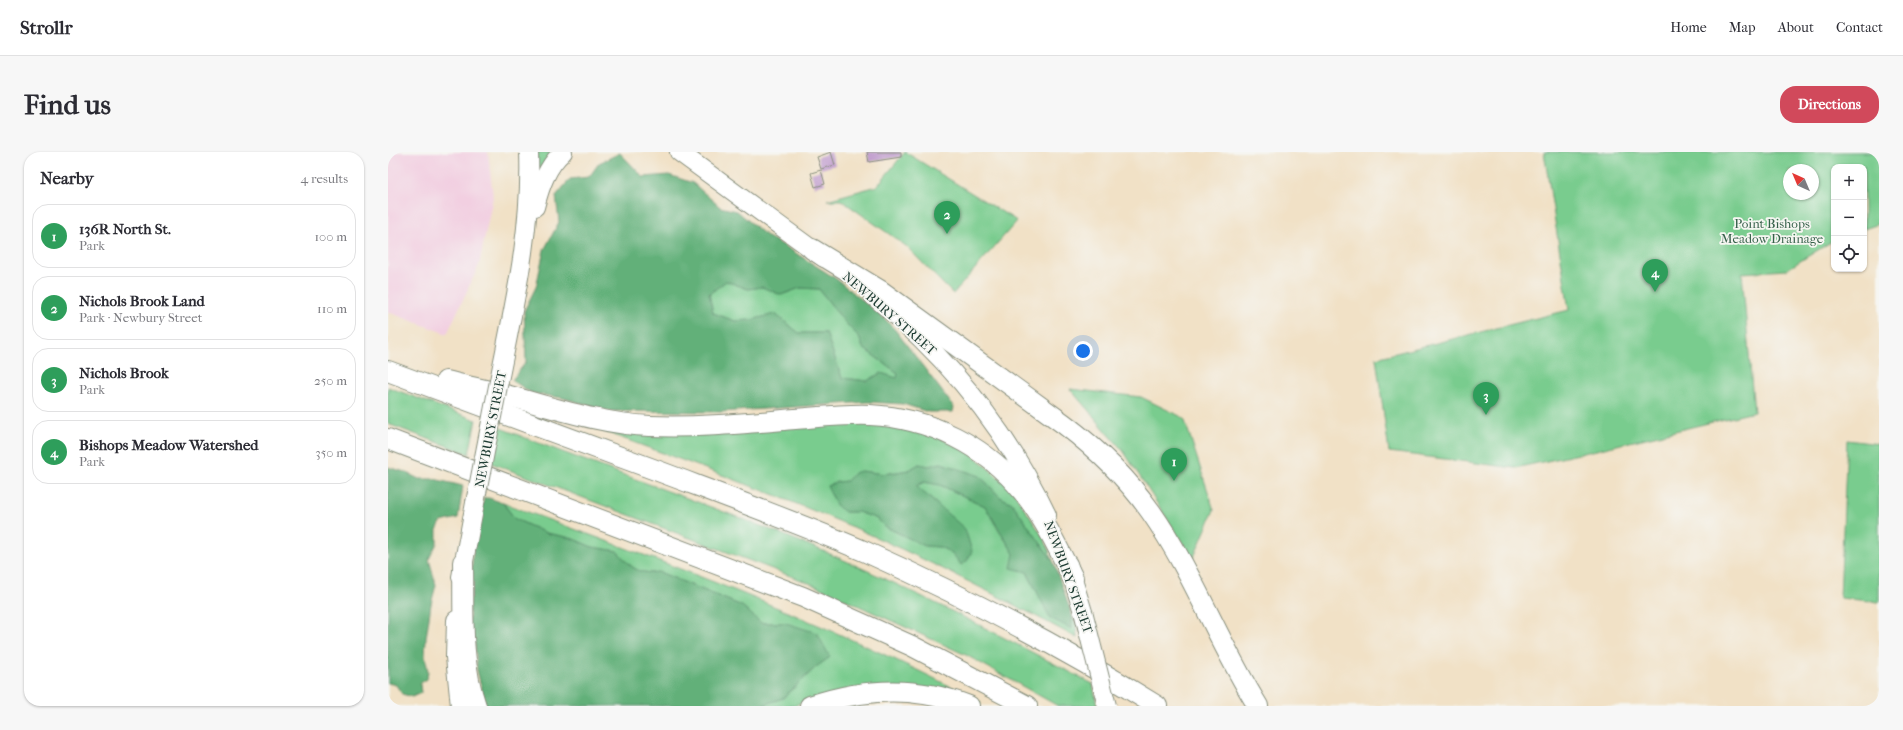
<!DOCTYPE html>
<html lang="en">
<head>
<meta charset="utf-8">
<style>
  :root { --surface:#fff; --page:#f7f7f7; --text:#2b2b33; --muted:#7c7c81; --line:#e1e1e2; --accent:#d1495b }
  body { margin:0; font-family:"IM FELL French Canon",serif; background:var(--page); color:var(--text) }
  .controls { position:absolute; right:12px; top:12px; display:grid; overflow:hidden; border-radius:8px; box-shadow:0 1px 3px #0004 }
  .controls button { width:36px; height:36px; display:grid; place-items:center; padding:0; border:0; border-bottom:1px solid var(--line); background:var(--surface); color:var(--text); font:20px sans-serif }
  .compass { position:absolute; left:1395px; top:12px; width:36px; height:36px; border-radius:50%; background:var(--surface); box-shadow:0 1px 3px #0004; rotate:316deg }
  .you { position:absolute; left:695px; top:199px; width:14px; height:14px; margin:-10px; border:3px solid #fff; border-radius:50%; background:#1a73e8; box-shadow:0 0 0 6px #1a73e833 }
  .badge { display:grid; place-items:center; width:26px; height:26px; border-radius:50%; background:var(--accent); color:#fff; font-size:13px; font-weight:700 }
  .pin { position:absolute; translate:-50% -33px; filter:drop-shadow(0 1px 2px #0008) }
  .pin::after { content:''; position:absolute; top:21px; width:14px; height:12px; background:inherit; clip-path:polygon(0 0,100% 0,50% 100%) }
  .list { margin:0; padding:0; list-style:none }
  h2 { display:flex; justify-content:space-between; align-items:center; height:52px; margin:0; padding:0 16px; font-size:17px }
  h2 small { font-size:13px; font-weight:400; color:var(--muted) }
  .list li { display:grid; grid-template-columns:26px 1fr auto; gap:12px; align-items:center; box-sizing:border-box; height:64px; margin:0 8px 8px; padding:0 8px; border:1px solid var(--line); border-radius:16px }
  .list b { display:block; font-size:15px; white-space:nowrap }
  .list p { margin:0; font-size:13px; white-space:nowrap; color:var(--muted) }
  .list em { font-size:13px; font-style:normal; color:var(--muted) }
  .icon { flex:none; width:22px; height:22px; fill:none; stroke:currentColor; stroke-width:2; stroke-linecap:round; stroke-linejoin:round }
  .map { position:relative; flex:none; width:1491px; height:554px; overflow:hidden; border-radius:16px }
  header { display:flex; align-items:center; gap:24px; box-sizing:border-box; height:56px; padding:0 20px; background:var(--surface); border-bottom:1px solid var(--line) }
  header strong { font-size:19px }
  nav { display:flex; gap:22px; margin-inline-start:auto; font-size:14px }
  .intro { display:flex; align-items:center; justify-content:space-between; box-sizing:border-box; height:96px; padding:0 24px }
  h1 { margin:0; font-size:28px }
  .button { padding:10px 18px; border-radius:16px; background:var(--accent); color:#fff; font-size:14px; font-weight:700 }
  main { display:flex; gap:24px; padding:0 24px }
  aside { flex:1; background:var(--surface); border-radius:16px; box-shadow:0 1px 3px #0004 }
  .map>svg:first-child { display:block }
  .built { fill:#f2cfe1 }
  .green { fill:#79cc8e; stroke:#4c8461; fill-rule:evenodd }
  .forest { fill:#62b079; stroke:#407656; fill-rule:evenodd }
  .building { fill:#bc95ca }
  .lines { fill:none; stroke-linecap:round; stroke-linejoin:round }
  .primary-casing { stroke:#888f7d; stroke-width:20 }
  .motorway-casing { stroke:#888f7d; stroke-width:22 }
  .primary { stroke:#fff; stroke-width:18 }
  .motorway { stroke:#fff; stroke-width:20 }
  .primary-bridge-casing { stroke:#888f7d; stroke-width:20; stroke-linecap:butt }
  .primary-bridge { stroke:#fff; stroke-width:18 }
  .labels { text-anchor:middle; stroke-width:3.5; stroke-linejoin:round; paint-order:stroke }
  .park-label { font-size:13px; fill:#36614a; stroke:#f6f6f2 }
  .street-label { font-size:13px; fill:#1f3d34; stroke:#f6f6f2 }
</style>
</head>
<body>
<header>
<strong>Strollr</strong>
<nav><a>Home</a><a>Map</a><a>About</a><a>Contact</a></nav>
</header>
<div class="intro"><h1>Find us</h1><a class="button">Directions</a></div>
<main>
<aside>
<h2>Nearby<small>4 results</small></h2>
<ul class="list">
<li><span class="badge" style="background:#2e9e5b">1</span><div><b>136R North St.</b><p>Park</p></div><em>100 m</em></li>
<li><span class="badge" style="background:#2e9e5b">2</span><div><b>Nichols Brook Land</b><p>Park · Newbury Street</p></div><em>110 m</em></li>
<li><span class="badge" style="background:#2e9e5b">3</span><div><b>Nichols Brook</b><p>Park</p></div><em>250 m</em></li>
<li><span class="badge" style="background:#2e9e5b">4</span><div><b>Bishops Meadow Watershed</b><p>Park</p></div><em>350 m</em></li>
</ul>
</aside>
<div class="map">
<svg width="1491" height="554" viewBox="0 0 1491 554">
  <rect width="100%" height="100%" fill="#f6f6f2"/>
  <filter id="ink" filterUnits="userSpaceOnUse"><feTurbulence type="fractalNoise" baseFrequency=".025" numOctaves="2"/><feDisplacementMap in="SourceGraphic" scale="8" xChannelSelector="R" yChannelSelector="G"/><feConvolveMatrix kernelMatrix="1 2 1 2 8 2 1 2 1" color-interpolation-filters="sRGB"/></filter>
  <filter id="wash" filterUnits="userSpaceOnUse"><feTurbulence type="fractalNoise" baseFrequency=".012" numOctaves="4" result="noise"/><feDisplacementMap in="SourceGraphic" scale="16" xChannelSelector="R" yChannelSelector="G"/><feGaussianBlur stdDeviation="0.9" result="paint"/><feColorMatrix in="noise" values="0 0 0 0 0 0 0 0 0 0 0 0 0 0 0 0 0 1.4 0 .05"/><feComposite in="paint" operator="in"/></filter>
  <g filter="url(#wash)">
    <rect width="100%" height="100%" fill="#f1e1c6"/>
    <path class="built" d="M0,0H100L105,45L91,113L59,182L0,160Z"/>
    <g class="green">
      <path d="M148,0H167L150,25Z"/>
      <path d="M517,0L629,69L565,142L518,94L453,48H439L489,34Z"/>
      <path d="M1156,0H1491V72L1476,77V15H1446V88L1398,118L1354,121L1366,260L1200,300L1127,316L1001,300L988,206L1181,158ZM1401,18H1425V42H1401Z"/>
      <path d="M338,129L360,137L374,135L393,143L412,136L431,137L455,168L471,185L475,196L510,221L509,227L493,221L479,229L454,226L438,181H411L387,162L363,168L347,169L325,161L321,142Z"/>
      <path d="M0,235L88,268L81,302L0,272Z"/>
      <path d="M682,237L753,245L796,266L826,358L805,407L736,300Z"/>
      <path d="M471,270L542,281L585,303L623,336L656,386L665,409L624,351L612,345L592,324L553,311L541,314L531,312L521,318L496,322L473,319L459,329L449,330L439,334L457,360H470L490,367L496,374L537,394L552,395L564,401L551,354L528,334L536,330L552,333L597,354L611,379L639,420L649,440L684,477V463L688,472L689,486C618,448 546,411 472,378C383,340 291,307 201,274Z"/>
      <path d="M110,275C217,318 327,354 433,398C526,438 615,485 705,532L709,554H670L578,503L421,431L103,311Z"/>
      <path d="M1459,288L1491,292V450L1452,446Z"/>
      <path d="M115,351C277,410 440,470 593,550L592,553L575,546L417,549L406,554H372L395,546L428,515L442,505L398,471H373L354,454L271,420C249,423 243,415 229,399L204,395L183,386L158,381L127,367Z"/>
    </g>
    <g class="forest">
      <path d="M232,1L255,25L281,23L305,31L332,55L349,59L380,85L395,93L447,126L493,163L505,175L566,255L565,260H540L515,252L480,250L332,260L221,259L175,246L143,241L124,228L138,210L136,159L148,135L156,98L171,70L168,44L182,27L201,25L211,11ZM338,129L360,137L374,135L393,143L412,136L431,137L455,168L471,185L475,196L510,221L509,226L493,221L479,229L454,226L438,181H411L387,162L363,168L347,169L325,161L321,142Z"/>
      <path d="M553,311L592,324L612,345L624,351L665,409L684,463V477L662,466L639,420L623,416L626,402L597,354L552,333L536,330L528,334L577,377L584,399L579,409L573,413L564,401L552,395L537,394L496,374L490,367L470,360H457L448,353L439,334L449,330L459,329L466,321L473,319L496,322L521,318L531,312L541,314Z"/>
      <path d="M0,315L17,320L31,327H46L75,334L70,366L53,370L49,378V391L41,407L48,433L43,452L38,486L37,504L40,519L39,526L32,532L33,541L24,545L14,542L8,533L0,531Z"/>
      <path d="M96,346H101L115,351L127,367L158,381L183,386L204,395L229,399C243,415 249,423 271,420L354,454L373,471H398L429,481L442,505L428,515L395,546L372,554H98L89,518L87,493L81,471L85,399Z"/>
    </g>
    <g id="blocks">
      <g class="building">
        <path d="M443,0L447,13L433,17L429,5Z"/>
        <path d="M479,0H513V5L481,10Z"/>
        <path d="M433,18L437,32L427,35L423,21Z"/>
      </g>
    </g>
  </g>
  <g filter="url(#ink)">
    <use href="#blocks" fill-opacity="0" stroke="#888f7d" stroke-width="1"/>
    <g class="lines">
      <defs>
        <g id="primary">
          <path d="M291,0L436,106"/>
          <path d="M147,55C152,35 159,14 175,0"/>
          <path d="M485,144C559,204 618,276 659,363"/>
          <path d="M111,229C126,153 144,78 141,0"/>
          <path d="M680,412L696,463"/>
          <path d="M73,425L87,351"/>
          <path d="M68,468L67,505L72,554"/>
        </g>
        <g id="motorway">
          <path d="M424,97L493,139L676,272C709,297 739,326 763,360C805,420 831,492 870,554"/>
          <path d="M0,219C91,252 182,286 273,320C342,346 411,371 478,400C578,445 676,496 769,554"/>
          <path d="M58,229C77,234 97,237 117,243C164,255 213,272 262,274C310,276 359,271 407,267C432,265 457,262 482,263C542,266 597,293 635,340C656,366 670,396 685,426"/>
          <path d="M0,287L415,445L524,494L639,554"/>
          <path d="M75,410C76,458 72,509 88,554"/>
          <path d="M422,554C475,536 528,533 581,554"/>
        </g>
      </defs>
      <use href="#primary" class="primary-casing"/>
      <use href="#motorway" class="motorway-casing"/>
      <use href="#primary" class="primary"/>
      <use href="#motorway" class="motorway"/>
      <defs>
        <g id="primary-bridge">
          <path d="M87,351L111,229"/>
          <path d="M696,463L719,554"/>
        </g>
      </defs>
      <use href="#primary-bridge" class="primary-bridge-casing"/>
      <use href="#primary-bridge" class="primary-bridge"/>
    </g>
  </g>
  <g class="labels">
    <g class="park-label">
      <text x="1384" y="76">Point Bishops<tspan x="1384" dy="15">Meadow Drainage</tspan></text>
    </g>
    <g class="street-label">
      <text transform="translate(502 161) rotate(41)" y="5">NEWBURY STREET</text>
      <text transform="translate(102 277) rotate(-79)" y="5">NEWBURY STREET</text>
      <text transform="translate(681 425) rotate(70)" y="5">NEWBURY STREET</text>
    </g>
  </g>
</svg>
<div class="controls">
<button>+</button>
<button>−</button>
<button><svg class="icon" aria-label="locate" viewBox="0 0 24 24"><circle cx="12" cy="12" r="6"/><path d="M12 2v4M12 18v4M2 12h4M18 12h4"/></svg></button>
</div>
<svg class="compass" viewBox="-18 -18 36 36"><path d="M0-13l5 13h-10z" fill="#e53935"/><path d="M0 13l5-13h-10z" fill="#7c7c81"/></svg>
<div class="you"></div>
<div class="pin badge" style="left:786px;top:329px;background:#2e9e5b">1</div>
<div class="pin badge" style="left:559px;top:82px;background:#2e9e5b">2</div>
<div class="pin badge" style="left:1098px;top:263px;background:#2e9e5b">3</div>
<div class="pin badge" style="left:1267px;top:140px;background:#2e9e5b">4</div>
</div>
</main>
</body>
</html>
